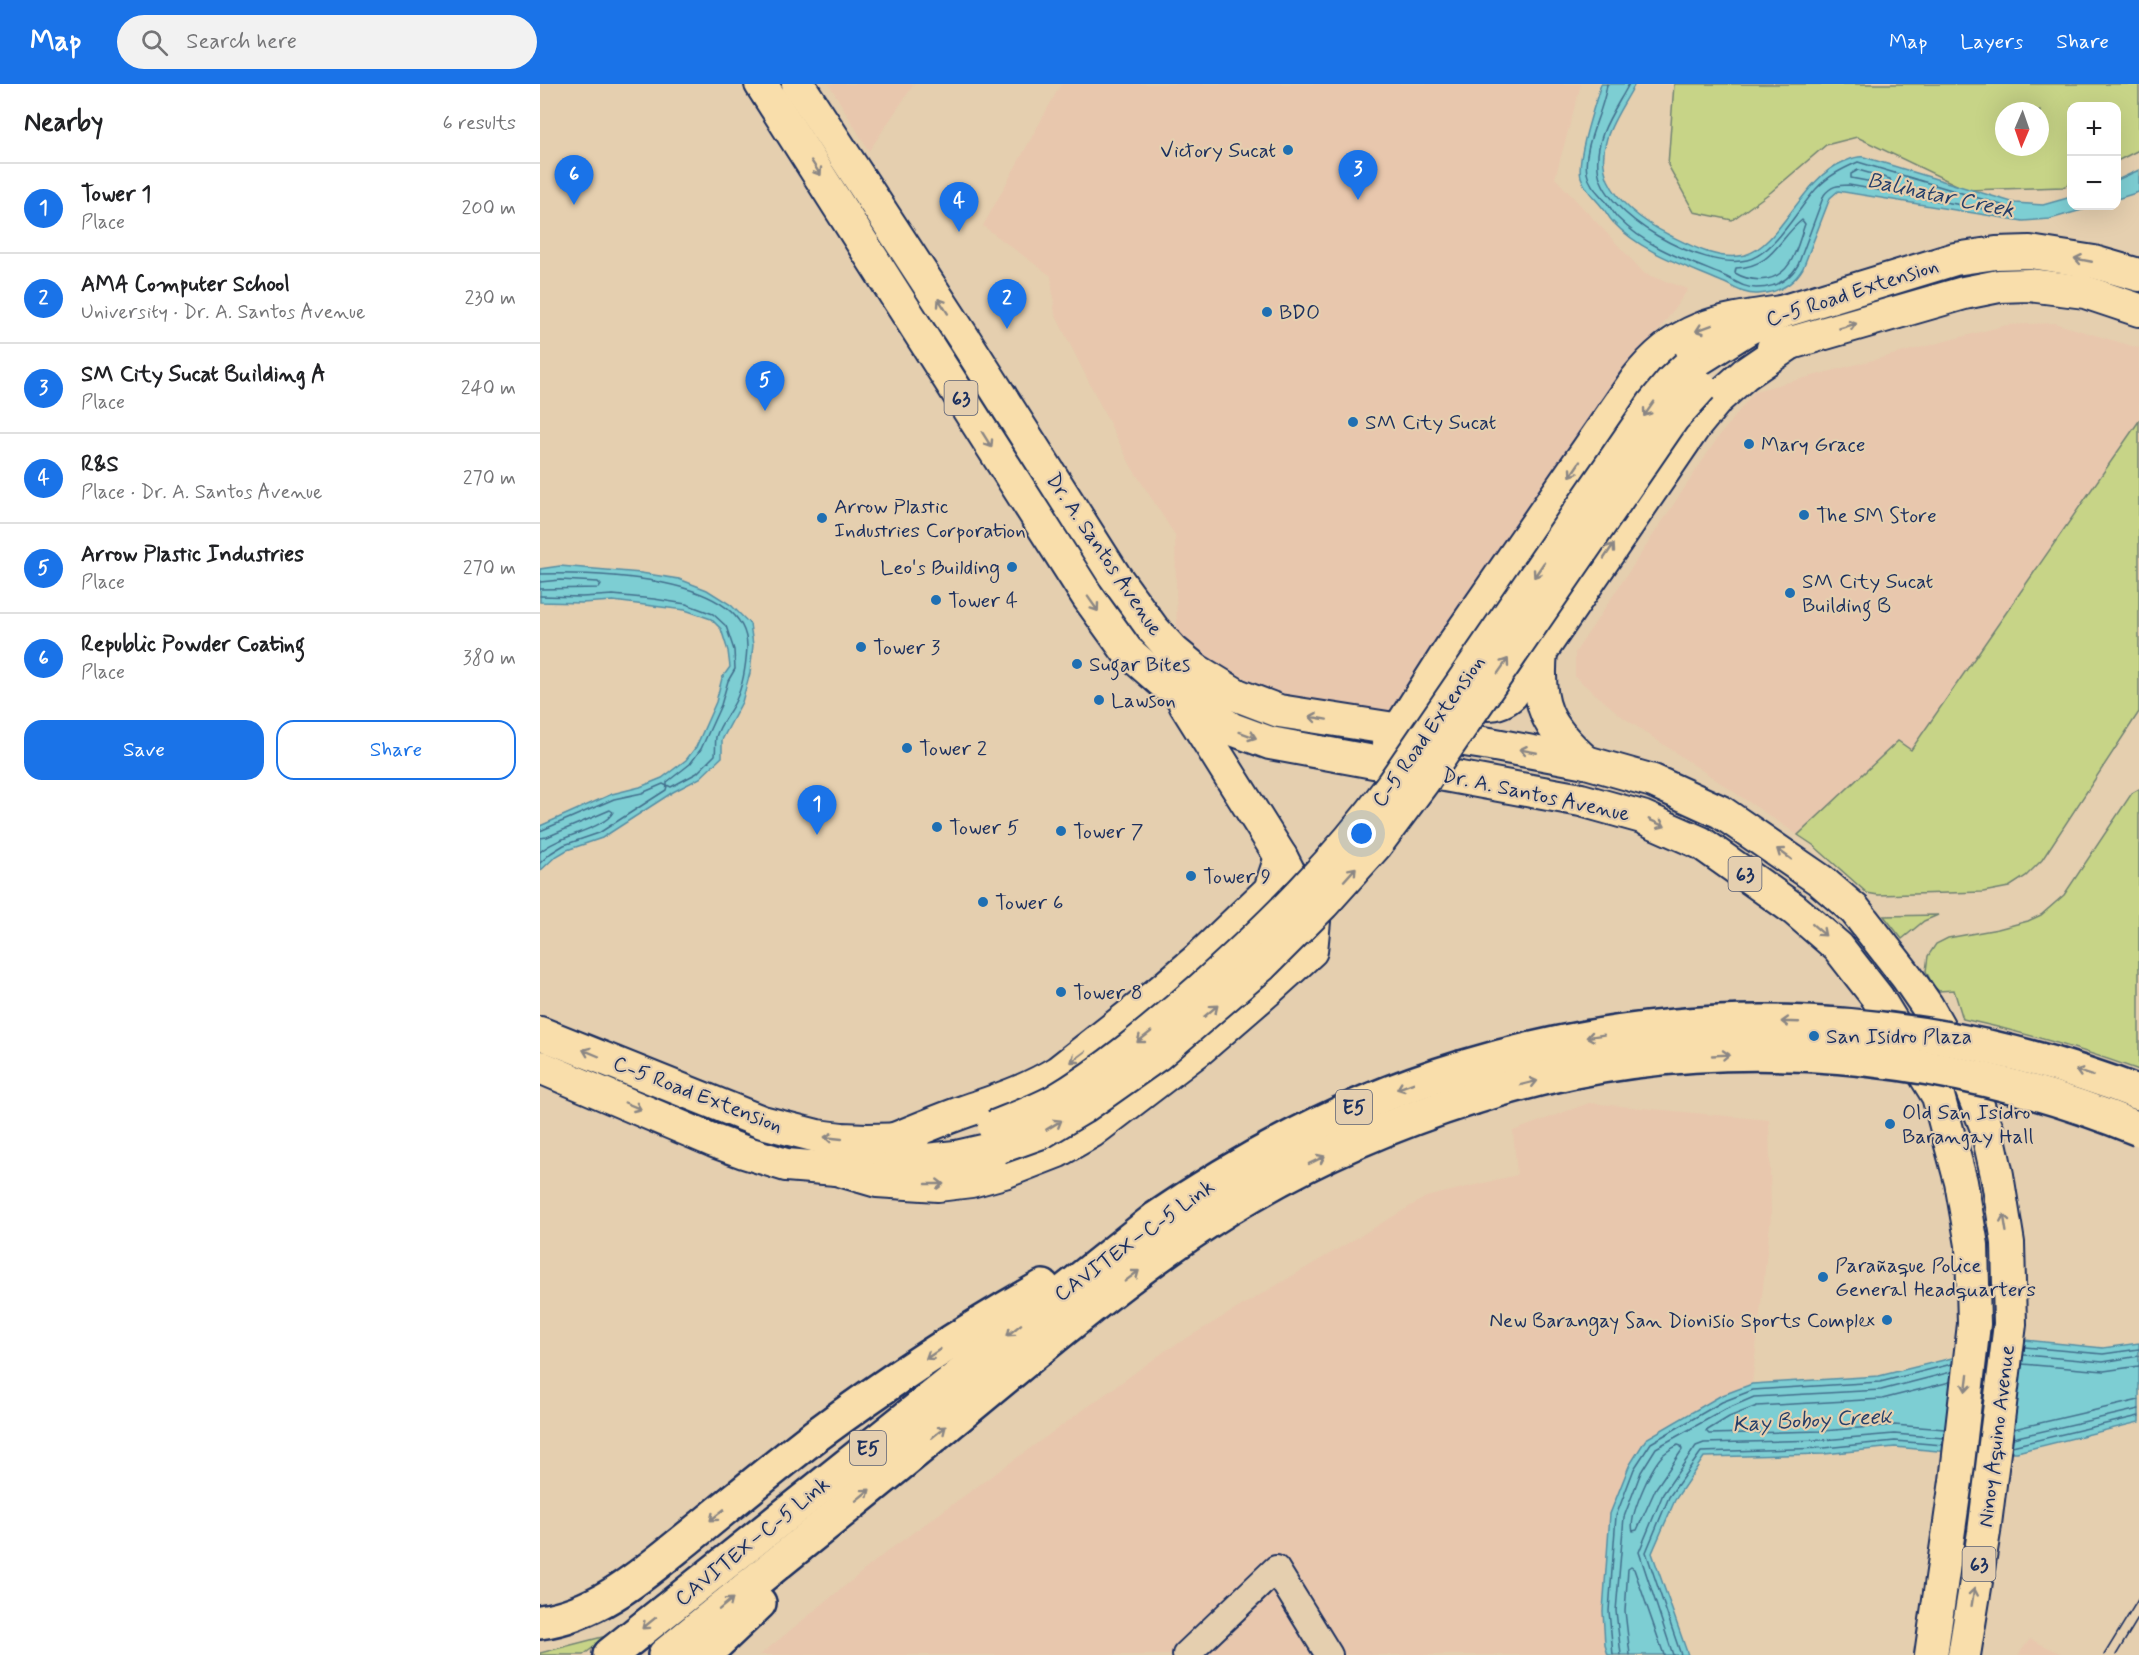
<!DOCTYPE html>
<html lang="en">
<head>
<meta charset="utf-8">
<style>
  :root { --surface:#fff; --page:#f2f2f2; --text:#202124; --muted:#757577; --line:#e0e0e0; --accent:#1a73e8 }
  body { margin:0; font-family:Mynerve,sans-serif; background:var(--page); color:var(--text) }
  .controls { position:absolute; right:18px; top:18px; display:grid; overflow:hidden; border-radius:12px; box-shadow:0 6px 24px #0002 }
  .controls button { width:54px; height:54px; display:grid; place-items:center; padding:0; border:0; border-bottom:2px solid var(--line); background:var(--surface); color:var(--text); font:30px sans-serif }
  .compass { position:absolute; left:1455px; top:18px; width:54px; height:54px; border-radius:50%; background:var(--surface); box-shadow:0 6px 24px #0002; rotate:182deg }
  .you { position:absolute; left:822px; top:750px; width:21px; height:21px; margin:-15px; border:4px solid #fff; border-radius:50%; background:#1a73e8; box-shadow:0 0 0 9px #1a73e833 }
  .badge { display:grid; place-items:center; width:39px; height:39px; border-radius:50%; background:var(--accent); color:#fff; font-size:20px; font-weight:700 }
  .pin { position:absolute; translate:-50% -50px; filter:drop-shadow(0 2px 3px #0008) }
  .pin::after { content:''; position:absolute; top:32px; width:21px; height:18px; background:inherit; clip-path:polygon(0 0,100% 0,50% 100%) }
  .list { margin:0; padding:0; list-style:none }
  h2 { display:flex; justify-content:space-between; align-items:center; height:78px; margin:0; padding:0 24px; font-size:26px }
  h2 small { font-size:20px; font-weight:400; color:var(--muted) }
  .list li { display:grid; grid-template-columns:39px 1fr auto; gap:18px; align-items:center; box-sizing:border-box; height:90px; padding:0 24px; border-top:2px solid var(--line) }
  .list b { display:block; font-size:22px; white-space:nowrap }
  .list p { margin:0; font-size:20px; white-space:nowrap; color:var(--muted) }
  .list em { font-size:20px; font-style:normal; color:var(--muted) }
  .actions { display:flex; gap:12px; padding:18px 24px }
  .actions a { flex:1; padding:14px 0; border:2px solid var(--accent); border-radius:18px; text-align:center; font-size:21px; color:var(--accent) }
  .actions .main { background:var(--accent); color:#fff }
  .icon { flex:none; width:33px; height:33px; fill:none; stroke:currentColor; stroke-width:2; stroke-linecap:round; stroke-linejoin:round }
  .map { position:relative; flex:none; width:1599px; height:1571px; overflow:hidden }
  header { display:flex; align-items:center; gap:36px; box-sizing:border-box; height:84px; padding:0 30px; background:var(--accent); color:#fff }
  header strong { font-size:28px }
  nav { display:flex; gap:33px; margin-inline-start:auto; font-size:21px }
  .search { width:420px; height:54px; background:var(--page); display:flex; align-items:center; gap:15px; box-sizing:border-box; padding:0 21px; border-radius:33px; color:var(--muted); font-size:22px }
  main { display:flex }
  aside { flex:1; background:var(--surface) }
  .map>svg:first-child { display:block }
  .built { fill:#e8c7ad }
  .green { fill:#c7d487; stroke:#718272; stroke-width:1.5; fill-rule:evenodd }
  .water { fill:#7dced3; stroke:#568ea4; stroke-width:1.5 }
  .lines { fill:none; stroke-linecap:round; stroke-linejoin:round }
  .shore { stroke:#426f8d; stroke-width:1.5 }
  .minor-casing { stroke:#1b2f5e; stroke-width:30 }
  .major-casing { stroke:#1b2f5e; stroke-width:36 }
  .highway-casing { stroke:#1b2f5e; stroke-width:38 }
  .minor { stroke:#e5cfaf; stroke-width:26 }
  .major { stroke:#f9deab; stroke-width:32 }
  .highway { stroke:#f9deab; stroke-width:33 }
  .tram { stroke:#1b2f5e; stroke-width:1.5 }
  .major-bridge-casing { stroke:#1b2f5e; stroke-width:36; stroke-linecap:butt }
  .highway-bridge-casing { stroke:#1b2f5e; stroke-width:38; stroke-linecap:butt }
  .major-bridge { stroke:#f9deab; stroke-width:32 }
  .highway-bridge { stroke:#f9deab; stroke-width:33 }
  .oneway { stroke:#8a8684 }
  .poi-dot { fill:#1f6fb2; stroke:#e5cfaf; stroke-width:2 }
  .labels { text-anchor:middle; stroke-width:4.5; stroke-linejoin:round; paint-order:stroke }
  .shield { fill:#e5cfaf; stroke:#585f76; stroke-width:1.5 }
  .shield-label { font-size:20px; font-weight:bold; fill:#1b2f5e }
  .poi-label { font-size:21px; fill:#1b2f5e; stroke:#e5cfaf; text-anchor:start }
  .street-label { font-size:21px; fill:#1b2f5e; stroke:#e5cfaf }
  .water-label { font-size:22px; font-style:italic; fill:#253f6a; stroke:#e5cfaf }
</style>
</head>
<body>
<header>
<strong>Map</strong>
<div class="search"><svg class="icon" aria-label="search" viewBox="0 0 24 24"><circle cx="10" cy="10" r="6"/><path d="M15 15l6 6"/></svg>Search here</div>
<nav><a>Map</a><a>Layers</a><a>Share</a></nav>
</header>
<main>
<aside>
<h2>Nearby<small>6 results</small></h2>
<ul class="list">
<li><span class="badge">1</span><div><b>Tower 1</b><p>Place</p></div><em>200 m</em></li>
<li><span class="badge">2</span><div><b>AMA Computer School</b><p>University · Dr. A. Santos Avenue</p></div><em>230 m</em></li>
<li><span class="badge">3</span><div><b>SM City Sucat Building A</b><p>Place</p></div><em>240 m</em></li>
<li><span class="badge">4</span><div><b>R&amp;S</b><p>Place · Dr. A. Santos Avenue</p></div><em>270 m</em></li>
<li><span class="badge">5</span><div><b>Arrow Plastic Industries</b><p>Place</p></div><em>270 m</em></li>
<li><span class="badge">6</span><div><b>Republic Powder Coating</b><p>Place</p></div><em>380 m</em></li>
</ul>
<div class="actions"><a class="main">Save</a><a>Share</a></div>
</aside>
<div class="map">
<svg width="1599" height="1571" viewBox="0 0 1599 1571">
  <rect width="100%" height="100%" fill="#e5cfaf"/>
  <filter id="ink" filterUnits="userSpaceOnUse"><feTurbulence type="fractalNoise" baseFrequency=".0167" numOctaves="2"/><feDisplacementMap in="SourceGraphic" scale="12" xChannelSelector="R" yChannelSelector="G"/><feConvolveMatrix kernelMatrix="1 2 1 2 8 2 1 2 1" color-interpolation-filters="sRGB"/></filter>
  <g filter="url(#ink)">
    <g class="built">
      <path d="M289,0H374L329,67Z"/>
      <path d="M521,0H1041L1015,94L1105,190L1148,205L852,629L745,613L681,583L637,549L635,451L591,382L515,230L511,192L443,142Z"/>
      <path d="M1514,239L1599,264V337L1371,666L1358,657L1258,751L1084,634L1035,593V569L1177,355L1215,307L1467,241Z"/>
      <path d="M1049,1019L1229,1036L1231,1132L1212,1300L1180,1312L1136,1336L1070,1430L1063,1527L1065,1561L1068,1571H220L349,1466L625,1267L886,1113L977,1091L973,1047Z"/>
      <path d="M1490,1555L1524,1571H1478Z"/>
    </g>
    <g class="green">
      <path d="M1134,0H1599V66L1577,77L1576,22H1532L1531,99L1523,103L1427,106L1317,53L1286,61L1231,108L1192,136L1154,128L1128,81ZM1464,27H1500V63H1464Z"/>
      <path d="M1599,337V628L1502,776L1486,792L1469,803L1443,808L1338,811L1327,809L1273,761L1258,751L1358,657L1371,666Z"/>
      <path d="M1599,705V986C1541,965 1483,948 1423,935L1414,906L1399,907L1393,902L1386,887L1388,872L1396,860L1408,854L1458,845L1488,837L1501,831L1524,811L1592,709Z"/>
      <path d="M1398,831L1384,837L1362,855L1344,832Z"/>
      <path d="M70,1551L43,1571H0V1569Z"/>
    </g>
    <g class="water">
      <path d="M1061,0H1095C1079,30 1053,61 1068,96C1080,122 1107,140 1131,152C1153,163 1180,177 1205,171C1240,162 1262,94 1303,78C1311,75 1316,72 1324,73L1475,119L1503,121L1531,113L1532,122H1556L1510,135L1483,137L1298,107L1290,114L1263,184C1253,201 1238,209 1218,210C1203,211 1193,202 1180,197C1143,181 1101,168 1073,138C1068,133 1066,127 1062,123C1054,113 1045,106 1041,93C1036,76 1055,20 1061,0Z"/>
      <path d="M1599,86V108L1577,115V96Z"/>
      <path d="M20,482L101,489L139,495L167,506L191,521L210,540L213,561L210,589L202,618L182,656V673L160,694L133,708L62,754L27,766L15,773L0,787V742L72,710L100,703L122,694L146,676L156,663L176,618L182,594L190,583L188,567L181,545L171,535L145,526L73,517L42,519L0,518V485Z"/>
      <path d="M1485,1256L1563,1264L1599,1259V1338L1477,1368L1398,1367L1355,1363L1284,1370L1164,1373L1135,1416L1112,1469L1148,1571H1068L1065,1561L1063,1527L1070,1430L1089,1382L1106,1355L1180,1312L1212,1300L1339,1292Z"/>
    </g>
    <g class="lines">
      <g class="shore">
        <path d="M1067,0C1064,28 1042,62 1047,89C1049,102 1060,110 1067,119C1071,124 1074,130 1078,134C1106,163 1145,176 1182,191C1194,196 1203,204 1216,204C1234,204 1249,196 1258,181L1284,111C1291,102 1297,101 1309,101L1461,128L1467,126L1465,122L1318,78C1302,85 1288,92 1276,105C1257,126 1235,169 1207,176C1163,187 1061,131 1058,84C1055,51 1074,28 1089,0"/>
        <path d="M1318,86L1350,95L1351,99L1348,101L1311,94V90Z"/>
        <path d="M1262,136L1265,140C1257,162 1253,190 1227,195C1214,197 1205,195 1195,189L1196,184C1234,182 1237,156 1262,136Z"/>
        <path d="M0,490C50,489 207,490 207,563C206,580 203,601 196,616C190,629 180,639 176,653C175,659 176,665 175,671L157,689L131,703L127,701V698L150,680L161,665L181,621L188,597L195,585L194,566L186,542L173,530L146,520L114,515L73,511L42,513L0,512"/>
        <path d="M0,498L20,496L58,498L61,501L59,504L0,505"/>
        <path d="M0,747L74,715L102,709L123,700L127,702L126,706L59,749L24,761L11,769L0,779"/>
        <path d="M0,754L7,753L70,726L73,728C65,745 19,751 0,768"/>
        <path d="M1485,1263L1563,1270L1599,1265"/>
        <path d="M1484,1271L1563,1278L1599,1272"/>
        <path d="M1482,1280L1564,1287L1599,1282"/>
        <path d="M1405,1345L1354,1341L1283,1347L1169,1350L1166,1347L1189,1333L1217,1322L1342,1315L1410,1298"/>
        <path d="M1474,1345L1599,1316"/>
        <path d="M1473,1354L1599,1325"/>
        <path d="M1138,1361L1141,1362L1142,1366L1116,1404L1097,1446L1093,1447C1088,1433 1111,1384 1122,1372C1126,1367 1133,1364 1138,1361Z"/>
        <path d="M1472,1362L1599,1332"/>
        <path d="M1073,1571L1069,1527L1076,1432L1094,1385L1111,1359L1182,1318L1213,1306L1340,1298L1412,1280"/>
        <path d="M1081,1571L1076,1527L1084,1433L1101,1388L1116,1364L1186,1325L1214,1313L1341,1306L1411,1288"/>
        <path d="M1090,1571L1085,1527L1088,1485L1091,1483L1094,1485L1124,1571"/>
        <path d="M1133,1571L1099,1468L1123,1410L1156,1362L1164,1359L1283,1356L1354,1350L1404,1354"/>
        <path d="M1141,1571L1106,1468L1129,1413L1161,1368L1284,1364L1355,1357L1403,1361"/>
      </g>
      <defs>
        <path id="minor" d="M646,1571L736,1485L789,1571"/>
        <g id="major">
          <path d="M221,0L548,513L587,567L626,601L692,645L730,659L1041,716L1102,733L1161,759L1254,825L1298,863L1337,913L1398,1012L1421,1098L1432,1161L1434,1240L1416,1397L1391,1571"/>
          <path d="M258,0L423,253L574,491L613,545L633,567L656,586L697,611L739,627L950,660L1046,678L1113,697L1181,728L1280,796L1315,826L1367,893L1387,922L1410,963L1429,999L1447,1045L1457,1091L1468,1159L1470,1240L1444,1448L1424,1571"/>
          <path d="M1233,264L1424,209L1459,202L1489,201L1545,208L1599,226"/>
          <path d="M1148,282L1207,245L1241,228L1415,175L1456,169L1490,168L1554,178L1599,191"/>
          <path d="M1001,567C996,621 1006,642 1046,678"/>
          <path d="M918,608C933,622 956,625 972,610L1154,343L1178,314L1205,290L1252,258"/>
          <path d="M849,661L912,562L1096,296C1137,242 1178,237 1241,228"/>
          <path d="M0,949L222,1038L277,1052L302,1055L327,1056L373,1055"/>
          <path d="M0,983L174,1057L204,1068L246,1081L296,1085L416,1073L460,1063"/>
          <path d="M352,1056C380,1045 409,1032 438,1023C467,1013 492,1004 518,988L621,907L657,876L730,806L741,773"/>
          <path d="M296,1085L337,1097L398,1101L431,1097L464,1088L518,1067L551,1048L661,964L729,905L771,867L774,837L741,773L645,620"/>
        </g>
        <g id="highway">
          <path d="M0,1538C59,1530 103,1490 148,1454C190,1420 232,1385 275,1352C348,1298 423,1248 503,1203"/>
          <path d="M70,1571L617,1134C712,1069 811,1017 921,984"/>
          <path d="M125,1571C218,1494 313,1419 406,1342C498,1267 588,1187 689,1124C765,1077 847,1041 932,1014"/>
          <path d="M164,1571L219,1519"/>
        </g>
      </defs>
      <use href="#minor" class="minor-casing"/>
      <use href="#major" class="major-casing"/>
      <use href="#highway" class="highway-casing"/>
      <use href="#minor" class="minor"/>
      <use href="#major" class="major"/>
      <use href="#highway" class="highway"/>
      <g class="tram">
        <path d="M1564,1571L1599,1514"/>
        <path d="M1576,1571L1599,1533"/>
      </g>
      <defs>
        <g id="major-bridge">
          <path d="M454,1043C474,1035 494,1028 513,1018C566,987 615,945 662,904C731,842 797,777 852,701L1113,320L1132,297L1148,282"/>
          <path d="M460,1063L502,1048L542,1024L617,971L722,881L783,820L836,761L883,698L1133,334L1161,303"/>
        </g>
        <g id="highway-bridge">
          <path d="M921,984C1147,915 1379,924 1599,1009"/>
          <path d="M932,1014C1149,943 1390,959 1599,1045"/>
        </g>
      </defs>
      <use href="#major-bridge" class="major-bridge-casing"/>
      <use href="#highway-bridge" class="highway-bridge-casing"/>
      <use href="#major-bridge" class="major-bridge"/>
      <use href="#highway-bridge" class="highway-bridge"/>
    </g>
    <defs><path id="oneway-shaft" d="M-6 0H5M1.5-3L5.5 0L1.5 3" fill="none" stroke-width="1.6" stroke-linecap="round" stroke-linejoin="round" transform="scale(1.5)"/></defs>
    <g class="oneway">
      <use href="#oneway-shaft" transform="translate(276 84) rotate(57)"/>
      <use href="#oneway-shaft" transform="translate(1543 176) rotate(-169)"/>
      <use href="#oneway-shaft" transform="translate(403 222) rotate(-123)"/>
      <use href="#oneway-shaft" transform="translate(1308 242) rotate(-16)"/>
      <use href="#oneway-shaft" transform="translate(1164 244) rotate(160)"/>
      <use href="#oneway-shaft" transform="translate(1109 325) rotate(125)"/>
      <use href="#oneway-shaft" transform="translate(447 356) rotate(58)"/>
      <use href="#oneway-shaft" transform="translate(1035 385) rotate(124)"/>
      <use href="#oneway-shaft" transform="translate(1069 467) rotate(-56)"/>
      <use href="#oneway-shaft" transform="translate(999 486) rotate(124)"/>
      <use href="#oneway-shaft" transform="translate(553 520) rotate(55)"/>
      <use href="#oneway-shaft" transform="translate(963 582) rotate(-55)"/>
      <use href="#oneway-shaft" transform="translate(778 634) rotate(-170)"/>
      <use href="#oneway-shaft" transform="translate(708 651) rotate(20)"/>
      <use href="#oneway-shaft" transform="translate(988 667) rotate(-169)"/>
      <use href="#oneway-shaft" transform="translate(1117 739) rotate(24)"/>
      <use href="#oneway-shaft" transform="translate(1244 770) rotate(-144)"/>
      <use href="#oneway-shaft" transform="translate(810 790) rotate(-48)"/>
      <use href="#oneway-shaft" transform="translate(1279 846) rotate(41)"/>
      <use href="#oneway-shaft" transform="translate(671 927) rotate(-40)"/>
      <use href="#oneway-shaft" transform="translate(1250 938) rotate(-178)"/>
      <use href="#oneway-shaft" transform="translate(1055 952) rotate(171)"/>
      <use href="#oneway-shaft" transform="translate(604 953) rotate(142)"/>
      <use href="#oneway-shaft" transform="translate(51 969) rotate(-157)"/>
      <use href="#oneway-shaft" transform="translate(1181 971) rotate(-3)"/>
      <use href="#oneway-shaft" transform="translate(538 973) rotate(143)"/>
      <use href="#oneway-shaft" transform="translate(1544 989) rotate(-162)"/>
      <use href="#oneway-shaft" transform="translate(989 999) rotate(-14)"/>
      <use href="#oneway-shaft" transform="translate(865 1002) rotate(159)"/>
      <use href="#oneway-shaft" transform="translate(93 1022) rotate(23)"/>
      <use href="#oneway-shaft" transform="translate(514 1041) rotate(-31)"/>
      <use href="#oneway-shaft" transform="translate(293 1054) rotate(-174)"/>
      <use href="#oneway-shaft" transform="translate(777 1076) rotate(-26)"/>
      <use href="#oneway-shaft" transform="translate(395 1100)"/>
      <use href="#oneway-shaft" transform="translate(1465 1139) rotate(-99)"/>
      <use href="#oneway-shaft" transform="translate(592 1192) rotate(-37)"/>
      <use href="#oneway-shaft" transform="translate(474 1246) rotate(141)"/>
      <use href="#oneway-shaft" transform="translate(393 1270) rotate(146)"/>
      <use href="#oneway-shaft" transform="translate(1427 1299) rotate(97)"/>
      <use href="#oneway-shaft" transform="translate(399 1348) rotate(-39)"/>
      <use href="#oneway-shaft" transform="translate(323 1411) rotate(-39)"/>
      <use href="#oneway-shaft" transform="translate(177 1431) rotate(141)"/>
      <use href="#oneway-shaft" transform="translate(1433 1513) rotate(-81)"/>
      <use href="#oneway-shaft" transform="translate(186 1520) rotate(-39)"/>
      <use href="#oneway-shaft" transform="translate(109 1539) rotate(141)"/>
    </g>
  </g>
  <g class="poi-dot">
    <circle cx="748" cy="66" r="6"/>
    <circle cx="727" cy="228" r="6"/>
    <circle cx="813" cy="338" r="6"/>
    <circle cx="1209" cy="360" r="6"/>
    <circle cx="1264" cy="431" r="6"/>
    <circle cx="282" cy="434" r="6"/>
    <circle cx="472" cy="483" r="6"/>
    <circle cx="1250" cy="509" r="6"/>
    <circle cx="396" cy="516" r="6"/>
    <circle cx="321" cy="563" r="6"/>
    <circle cx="537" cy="580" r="6"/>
    <circle cx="559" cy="616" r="6"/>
    <circle cx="367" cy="664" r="6"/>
    <circle cx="397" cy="743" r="6"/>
    <circle cx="521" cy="747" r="6"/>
    <circle cx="651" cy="792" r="6"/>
    <circle cx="443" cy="818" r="6"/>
    <circle cx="521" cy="908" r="6"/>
    <circle cx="1274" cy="952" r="6"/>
    <circle cx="1350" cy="1040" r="6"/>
    <circle cx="1283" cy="1193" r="6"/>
    <circle cx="1347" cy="1236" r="6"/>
  </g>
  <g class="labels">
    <g class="shield">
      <rect x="404.5" y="297" width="33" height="34" rx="4.5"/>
      <rect x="1188.5" y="773" width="33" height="34" rx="4.5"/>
      <rect x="796" y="1006" width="36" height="34" rx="4.5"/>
      <rect x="310" y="1347" width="36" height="34" rx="4.5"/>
      <rect x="1422.5" y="1463" width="33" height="34" rx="4.5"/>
    </g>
    <g class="shield-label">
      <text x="421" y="321">63</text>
      <text x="1205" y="797">63</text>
      <text x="814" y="1030">E5</text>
      <text x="328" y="1371">E5</text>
      <text x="1439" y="1487">63</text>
    </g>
    <g class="poi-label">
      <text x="736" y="73" text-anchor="end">Victory Sucat</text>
      <text x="739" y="235">BDO</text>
      <text x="825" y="345">SM City Sucat</text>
      <text x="1221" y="367">Mary Grace</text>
      <text x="294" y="429">Arrow Plastic<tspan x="294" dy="24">Industries Corporation</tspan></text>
      <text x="1276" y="438">The SM Store</text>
      <text x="460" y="490" text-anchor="end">Leo's Building</text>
      <text x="1262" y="504">SM City Sucat<tspan x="1262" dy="24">Building B</tspan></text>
      <text x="408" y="523">Tower 4</text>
      <text x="333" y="570">Tower 3</text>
      <text x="549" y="587">Sugar Bites</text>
      <text x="571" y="623">Lawson</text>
      <text x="379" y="671">Tower 2</text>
      <text x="409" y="750">Tower 5</text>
      <text x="533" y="754">Tower 7</text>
      <text x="663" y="799">Tower 9</text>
      <text x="455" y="825">Tower 6</text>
      <text x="533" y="915">Tower 8</text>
      <text x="1286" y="959">San Isidro Plaza</text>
      <text x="1362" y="1035">Old San Isidro<tspan x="1362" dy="24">Barangay Hall</tspan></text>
      <text x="1295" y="1188">Parañaque Police<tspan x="1295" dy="24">General Headquarters</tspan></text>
      <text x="1335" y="1243" text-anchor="end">New Barangay San Dionisio Sports Complex</text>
    </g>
    <g class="street-label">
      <text transform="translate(1312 208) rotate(-18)" y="7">C-5 Road Extension</text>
      <text transform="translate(565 470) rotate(56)" y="7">Dr. A. Santos Avenue</text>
      <text transform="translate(888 647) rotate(-55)" y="7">C-5 Road Extension</text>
      <text transform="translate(996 710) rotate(12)" y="7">Dr. A. Santos Avenue</text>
      <text transform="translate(158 1010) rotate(21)" y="7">C-5 Road Extension</text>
      <text transform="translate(594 1156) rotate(-36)" y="7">CAVITEX–C-5 Link</text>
      <text transform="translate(1456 1352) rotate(-83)" y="7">Ninoy Aquino Avenue</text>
      <text transform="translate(212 1457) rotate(-39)" y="7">CAVITEX–C-5 Link</text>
    </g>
    <g class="water-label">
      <text transform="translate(1401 110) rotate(12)" y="8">Balihatar Creek</text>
      <text transform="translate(1272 1335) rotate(-3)" y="8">Kay Boboy Creek</text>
    </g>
  </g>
</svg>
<div class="controls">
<button>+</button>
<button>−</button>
</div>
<svg class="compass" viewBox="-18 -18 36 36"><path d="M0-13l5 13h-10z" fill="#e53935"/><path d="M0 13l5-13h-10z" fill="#757577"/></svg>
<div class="you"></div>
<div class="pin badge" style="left:277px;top:751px">1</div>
<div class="pin badge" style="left:467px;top:245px">2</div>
<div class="pin badge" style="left:818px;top:116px">3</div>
<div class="pin badge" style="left:419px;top:148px">4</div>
<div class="pin badge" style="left:225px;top:327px">5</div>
<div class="pin badge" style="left:34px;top:121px">6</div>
</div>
</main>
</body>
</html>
